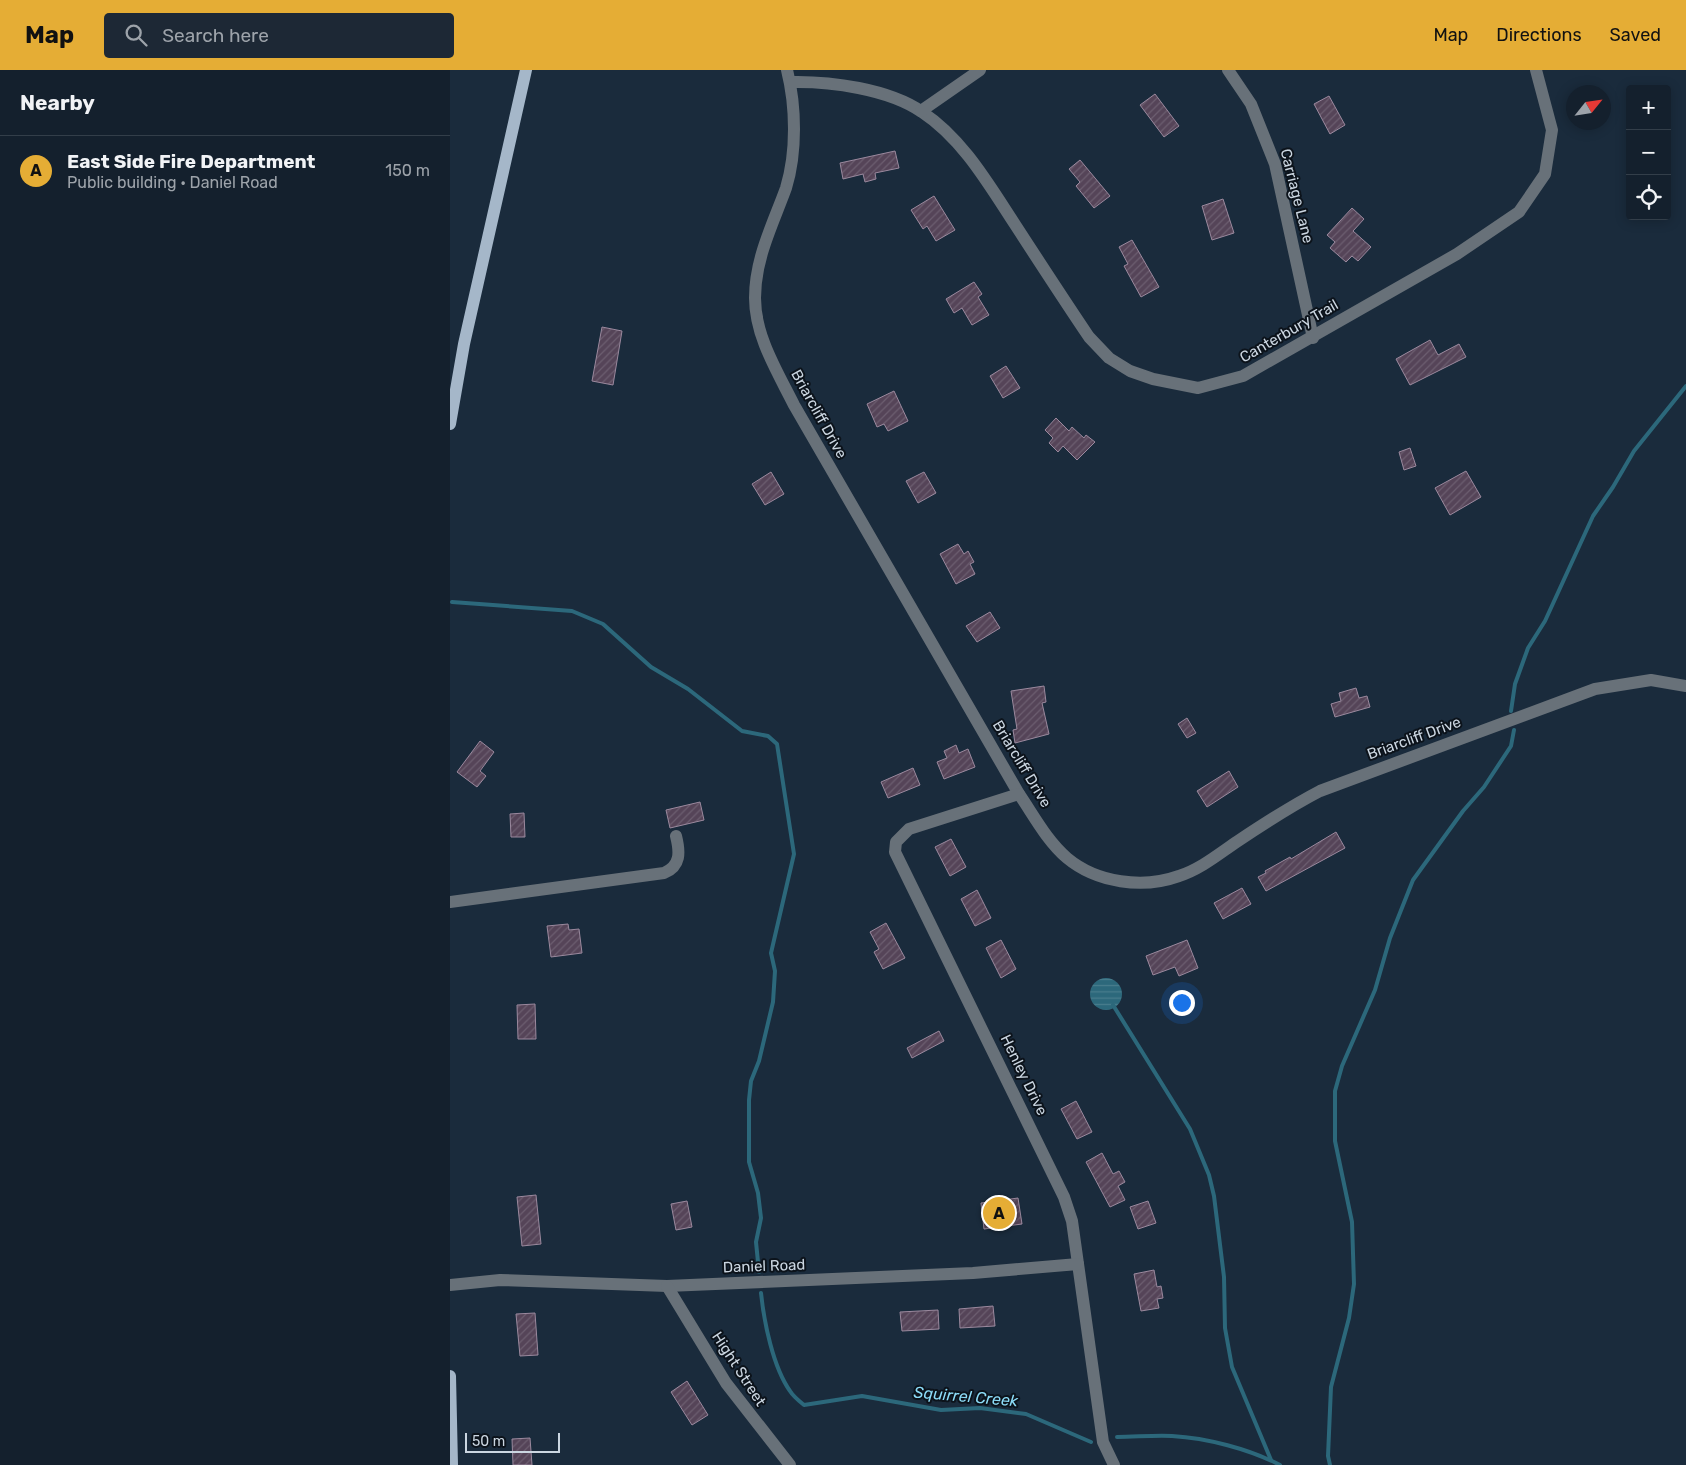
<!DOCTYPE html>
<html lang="en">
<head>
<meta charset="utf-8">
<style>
  :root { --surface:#14202d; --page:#1d2835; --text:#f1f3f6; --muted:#9da3aa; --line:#333e49; --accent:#e5ad35 }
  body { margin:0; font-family:Rubik,sans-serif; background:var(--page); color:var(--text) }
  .controls { position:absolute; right:15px; top:15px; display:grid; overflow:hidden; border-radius:5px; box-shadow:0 2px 12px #0003 }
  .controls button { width:45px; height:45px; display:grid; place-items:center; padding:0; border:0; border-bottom:1px solid var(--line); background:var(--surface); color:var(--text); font:25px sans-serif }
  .compass { position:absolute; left:1116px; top:15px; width:45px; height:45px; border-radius:50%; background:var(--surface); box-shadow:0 2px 12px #0003; rotate:60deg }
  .scale { position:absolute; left:15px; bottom:12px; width:95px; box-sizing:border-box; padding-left:5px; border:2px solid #cbd6e1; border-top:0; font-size:14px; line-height:18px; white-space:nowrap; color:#cbd6e1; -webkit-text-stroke:4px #0c131b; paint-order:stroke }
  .you { position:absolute; left:731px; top:932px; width:18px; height:18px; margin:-12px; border:4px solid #fff; border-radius:50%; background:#1a73e8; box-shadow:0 0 0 8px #1a73e833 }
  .badge { display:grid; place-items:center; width:32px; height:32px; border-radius:50%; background:var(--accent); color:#111; font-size:16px; font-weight:700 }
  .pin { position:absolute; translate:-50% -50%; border:2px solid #fff; box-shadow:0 1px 5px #0006 }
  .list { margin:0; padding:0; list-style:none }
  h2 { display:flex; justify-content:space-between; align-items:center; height:65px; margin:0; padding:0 20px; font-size:21px }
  h2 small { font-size:16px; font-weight:400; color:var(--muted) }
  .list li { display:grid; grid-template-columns:32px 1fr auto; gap:15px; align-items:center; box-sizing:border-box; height:70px; padding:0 20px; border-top:1px solid var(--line) }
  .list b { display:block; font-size:19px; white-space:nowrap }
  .list p { margin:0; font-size:16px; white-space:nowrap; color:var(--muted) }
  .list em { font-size:16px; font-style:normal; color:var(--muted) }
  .icon { flex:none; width:28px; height:28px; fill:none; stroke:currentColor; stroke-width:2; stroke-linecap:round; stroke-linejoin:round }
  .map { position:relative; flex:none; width:1236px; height:1395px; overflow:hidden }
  header { display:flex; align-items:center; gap:30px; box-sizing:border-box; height:70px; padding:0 25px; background:var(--accent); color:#111 }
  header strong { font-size:24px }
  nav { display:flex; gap:28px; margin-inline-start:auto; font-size:18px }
  .search { width:350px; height:45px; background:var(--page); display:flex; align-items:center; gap:12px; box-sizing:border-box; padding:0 18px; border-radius:5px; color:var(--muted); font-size:19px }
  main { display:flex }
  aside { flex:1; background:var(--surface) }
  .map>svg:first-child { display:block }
  .water { fill:url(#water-rules) }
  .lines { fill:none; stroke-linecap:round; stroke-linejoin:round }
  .stream { stroke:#2c687b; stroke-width:4 }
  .building { fill:url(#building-hatch); stroke:#9b899e }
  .minor { stroke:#687179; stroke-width:12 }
  .major { stroke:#a5b7c9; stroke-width:12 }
  .labels { text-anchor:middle; stroke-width:4; stroke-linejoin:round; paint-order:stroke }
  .street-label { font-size:15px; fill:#cbd6e1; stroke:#0c131b }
  .water-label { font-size:16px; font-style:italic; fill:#8cdcf8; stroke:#0c131b }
</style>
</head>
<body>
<header>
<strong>Map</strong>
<div class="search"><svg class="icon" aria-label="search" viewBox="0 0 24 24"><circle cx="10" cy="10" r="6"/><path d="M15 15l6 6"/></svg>Search here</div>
<nav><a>Map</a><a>Directions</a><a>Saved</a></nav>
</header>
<main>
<aside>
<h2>Nearby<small></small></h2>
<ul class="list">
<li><span class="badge">A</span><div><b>East Side Fire Department</b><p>Public building · Daniel Road</p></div><em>150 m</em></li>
</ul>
</aside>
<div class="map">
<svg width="1236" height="1395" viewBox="0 0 1236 1395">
  <defs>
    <pattern id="water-rules" width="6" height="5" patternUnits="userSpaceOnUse" patternTransform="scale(1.25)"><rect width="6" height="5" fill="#2c687b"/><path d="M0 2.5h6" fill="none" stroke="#497d8d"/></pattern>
    <pattern id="building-hatch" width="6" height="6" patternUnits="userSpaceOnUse" patternTransform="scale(1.25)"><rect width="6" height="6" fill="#554458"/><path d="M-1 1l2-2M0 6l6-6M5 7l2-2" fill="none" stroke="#6c5e70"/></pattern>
  </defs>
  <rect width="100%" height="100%" fill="#1a2b3c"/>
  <circle class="water" cx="656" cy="924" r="16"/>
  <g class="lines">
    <g class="stream">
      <path d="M2,532L122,541L153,554L201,597L238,619L292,661L318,666L327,674L344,784L321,883L325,901L323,932L309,991L301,1011L299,1030V1092L308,1123L311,1148L306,1172L309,1202"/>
      <path d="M1061,641L1065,614L1078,578L1095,551L1143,446L1163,417L1184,381L1236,316"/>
      <path d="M663,935L740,1059L759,1105L764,1126L774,1207L775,1258L782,1297L821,1390"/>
      <path d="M311,1223C314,1252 323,1297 340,1321C343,1326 349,1331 354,1335L412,1326L491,1340L530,1338L576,1344L641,1372"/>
      <path d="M667,1367C685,1367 704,1365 722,1366C757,1368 799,1379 830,1395"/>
      <path d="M880,1395L878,1386L881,1317L899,1248L904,1214L902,1152L885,1071V1021L892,996L925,920L940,868L963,810L1013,741L1034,717L1061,676L1064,660"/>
    </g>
  </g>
  <g class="building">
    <path d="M705,24L729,56L714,67L690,35Z"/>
    <path d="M879,26L895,55L880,64L864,34Z"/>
    <path d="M445,81L449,98L425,103L426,109L415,112L413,104L393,109L390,93Z"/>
    <path d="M630,90L660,126L644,138L626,116L630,112L619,99Z"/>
    <path d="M484,126L505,160L486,171L477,156L473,159L461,140Z"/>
    <path d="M773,129L784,163L762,170L752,136Z"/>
    <path d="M902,138L914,149L903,161L921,177L908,191L902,186L896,192L880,178L885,172L877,165Z"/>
    <path d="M682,170L709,217L691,227L674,196L678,194L669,177Z"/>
    <path d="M524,212L532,224L528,227L539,245L522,255L512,238L504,243L496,229Z"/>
    <path d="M152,257L172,261L163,315L142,311Z"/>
    <path d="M980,270L988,285L1009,274L1016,287L960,315L946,289Z"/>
    <path d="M556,296L570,318L553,328L540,306Z"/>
    <path d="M444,321L458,351L438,361L434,354L427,357L417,334Z"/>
    <path d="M606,348L619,361L622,357L634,368L636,365L645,372L627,390L613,376L608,382L599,373L603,368L595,360Z"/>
    <path d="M960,378L966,396L954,400L949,382Z"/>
    <path d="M1016,401L1031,427L1000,445L985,418Z"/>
    <path d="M321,402L334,424L315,435L302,414Z"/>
    <path d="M474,402L486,423L468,433L456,411Z"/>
    <path d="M508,474L514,484L518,481L524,492L520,494L525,504L506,514L490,484Z"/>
    <path d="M540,542L550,558L527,572L516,556Z"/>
    <path d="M594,616L596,632L592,633L599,664L565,673L563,660L567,659L561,621Z"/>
    <path d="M906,618L909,628L917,626L920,637L885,647L881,634L891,631L889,623Z"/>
    <path d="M737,648L746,663L737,668L728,654Z"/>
    <path d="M30,671L44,682L30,701L36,706L27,717L7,702Z"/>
    <path d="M506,675L509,683L518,679L525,697L494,709L487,692L497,688L494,681Z"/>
    <path d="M463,698L470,715L438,728L431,712Z"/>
    <path d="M779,701L788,717L757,737L747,721Z"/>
    <path d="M250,732L254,750L220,758L216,740Z"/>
    <path d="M74,743L75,767H61L60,744Z"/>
    <path d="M886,762L895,778L816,821L808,807L816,803L815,801L840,787L841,789Z"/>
    <path d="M501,769L516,797L500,806L485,777Z"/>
    <path d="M792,818L801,834L773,849L764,833Z"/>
    <path d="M527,820L541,848L525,856L511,829Z"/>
    <path d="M436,853L455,888L433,899L424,882L429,879L420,862Z"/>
    <path d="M118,854L119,860L129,859L132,883L101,887L97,856Z"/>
    <path d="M551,870L566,899L551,908L536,878Z"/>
    <path d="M737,870L748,898L729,906L725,897L703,905L696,886Z"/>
    <path d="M85,934L86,969H68L67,935Z"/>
    <path d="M489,961L494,971L462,988L457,978Z"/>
    <path d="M626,1031L642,1062L627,1069L611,1039Z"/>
    <path d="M652,1083L663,1104L669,1101L675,1112L668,1116L675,1130L660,1137L636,1092Z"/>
    <path d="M86,1125L91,1174L72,1176L67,1127Z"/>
    <path d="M568,1128L572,1154L534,1159L531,1133Z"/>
    <path d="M237,1131L242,1157L226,1160L221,1134Z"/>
    <path d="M698,1131L706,1153L688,1159L680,1137Z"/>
    <path d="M704,1200L707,1217L711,1216L713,1228L707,1229L709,1238L691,1241L684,1204Z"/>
    <path d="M543,1236L545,1256L510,1258L509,1239Z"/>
    <path d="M488,1240L489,1259L452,1261L450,1242Z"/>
    <path d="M85,1243L88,1285L70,1286L66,1244Z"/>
    <path d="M237,1311L258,1345L242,1355L221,1322Z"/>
    <path d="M80,1368L82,1395H63L62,1369Z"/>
  </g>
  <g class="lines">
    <g class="minor">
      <path d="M337,0C346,36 347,82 336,118C323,154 305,188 305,228C305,266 327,301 344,335L569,724C584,746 597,771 617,788C647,813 693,819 729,806C751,799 770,783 788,771C815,753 841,736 870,721L1145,619L1201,610L1236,616"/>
      <path d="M778,0L801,34L825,94L863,268"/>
      <path d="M340,12C380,11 439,19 472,42C513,69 539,115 566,156C590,193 614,230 639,267L659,288L680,301L703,309L748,318L793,306L1007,184L1069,142L1095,104L1102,60L1086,0"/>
      <path d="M471,41L530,0"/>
      <path d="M569,724L459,759L446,772L445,782L614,1127L622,1151L653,1372L664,1395"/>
      <path d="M0,832L214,803C231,796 230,782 226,766"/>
      <path d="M0,1215L50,1210L217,1216L523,1203L628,1194"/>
      <path d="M217,1216L276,1313L340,1395"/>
    </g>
    <g class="major">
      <path d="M0,354L14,274L76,0"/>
      <path d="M0,1306L2,1395"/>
    </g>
  </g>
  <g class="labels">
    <g class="street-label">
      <text transform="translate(847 126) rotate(76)" y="5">Carriage Lane</text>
      <text transform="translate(839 261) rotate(-30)" y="5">Canterbury Trail</text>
      <text transform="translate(369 344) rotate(61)" y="5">Briarcliff Drive</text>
      <text transform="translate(964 668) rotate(-20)" y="5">Briarcliff Drive</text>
      <text transform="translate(572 694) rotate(59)" y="5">Briarcliff Drive</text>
      <text transform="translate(574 1005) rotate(64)" y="5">Henley Drive</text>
      <text transform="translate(314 1196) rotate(-2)" y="5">Daniel Road</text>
      <text transform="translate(289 1299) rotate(57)" y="5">Hight Street</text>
    </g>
    <g class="water-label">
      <text transform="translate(516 1326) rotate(5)" y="6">Squirrel Creek</text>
    </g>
  </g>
</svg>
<div class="controls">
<button>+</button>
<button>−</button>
<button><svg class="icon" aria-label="locate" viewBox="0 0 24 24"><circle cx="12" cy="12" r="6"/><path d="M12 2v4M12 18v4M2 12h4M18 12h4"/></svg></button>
</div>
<svg class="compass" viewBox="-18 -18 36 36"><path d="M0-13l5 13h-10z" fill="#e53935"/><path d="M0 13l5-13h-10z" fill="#9da3aa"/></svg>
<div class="scale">50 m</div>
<div class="you"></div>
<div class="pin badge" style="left:549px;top:1143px">A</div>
</div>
</main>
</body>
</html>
